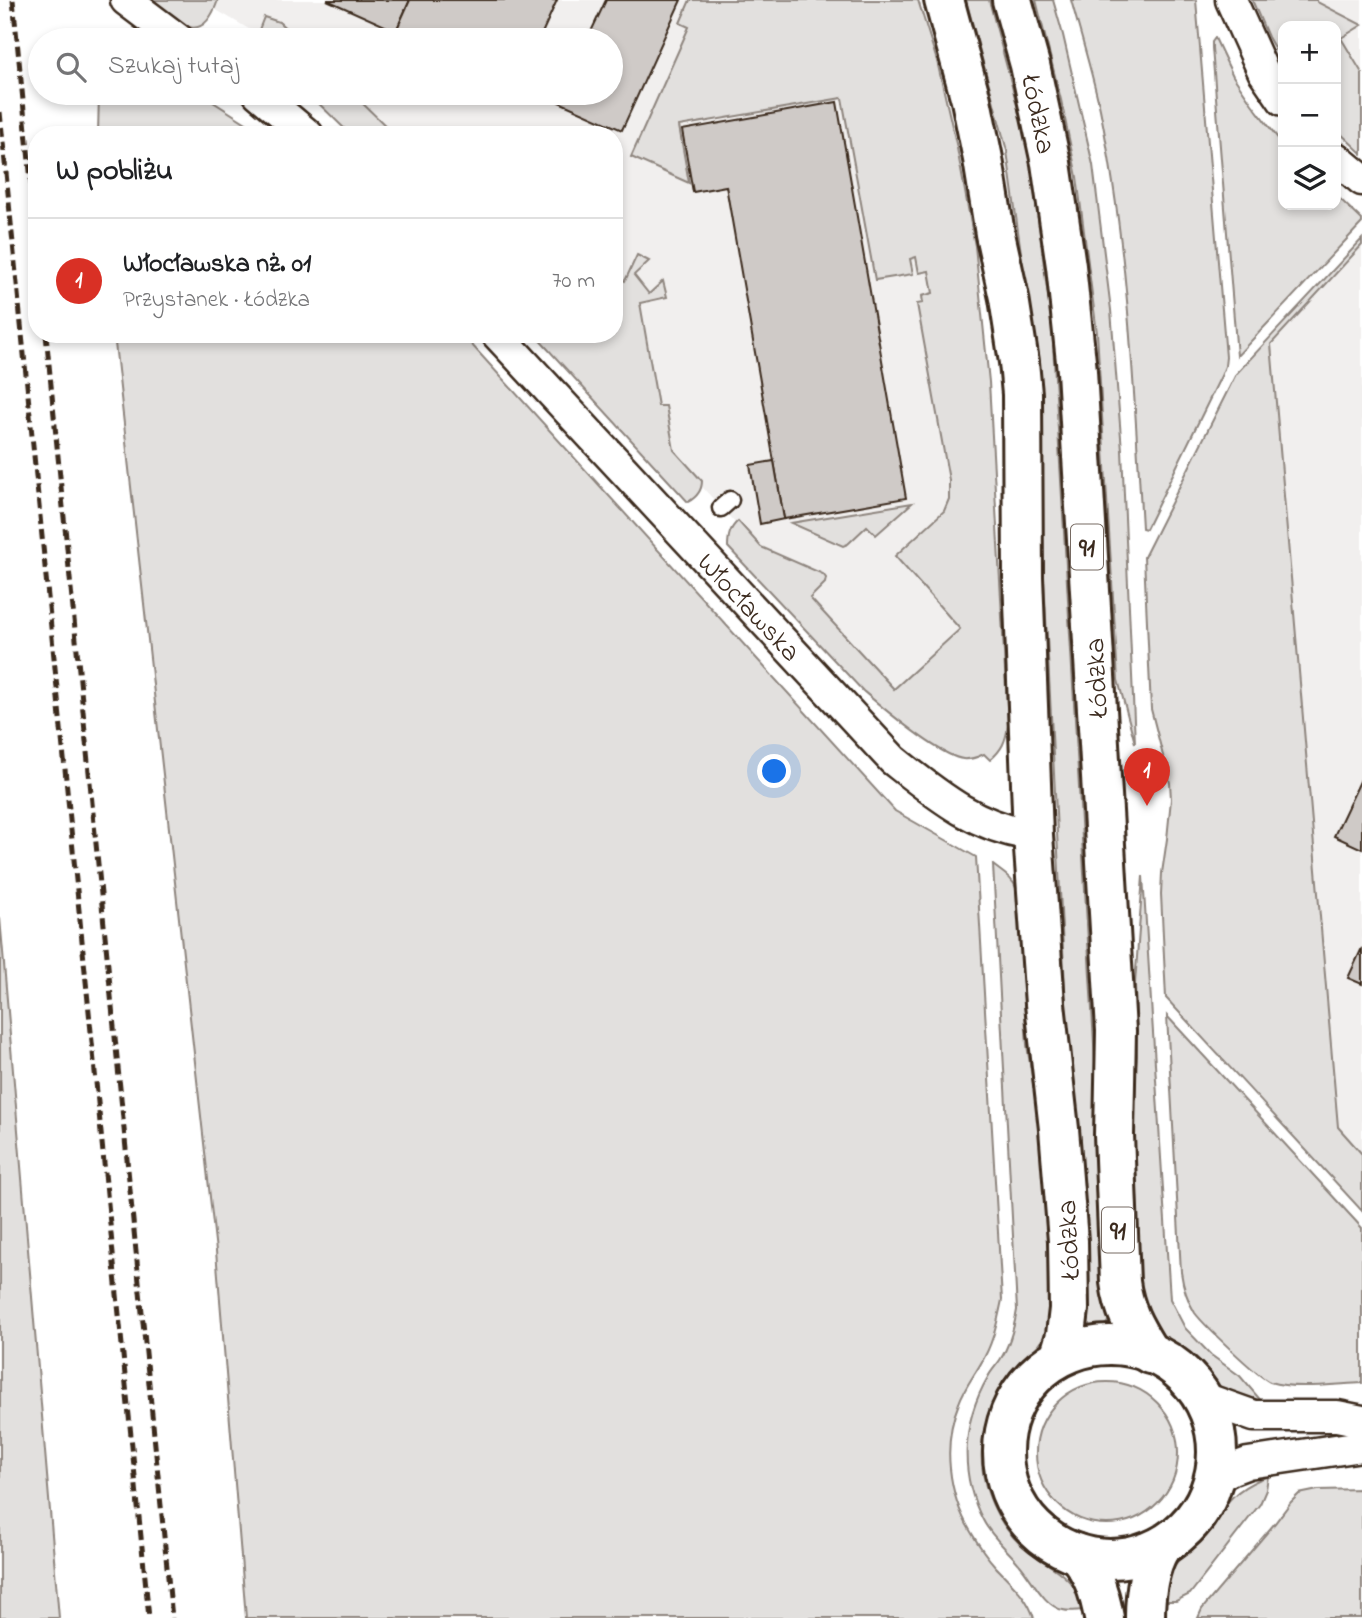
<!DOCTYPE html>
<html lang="pl">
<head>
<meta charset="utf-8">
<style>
  :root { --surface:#fff; --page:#f2f2f2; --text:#202124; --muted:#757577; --line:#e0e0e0; --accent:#d93025 }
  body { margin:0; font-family:"Indie Flower",sans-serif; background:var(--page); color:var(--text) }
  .controls { position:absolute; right:21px; top:21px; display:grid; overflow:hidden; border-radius:14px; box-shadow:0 4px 10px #0003 }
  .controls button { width:63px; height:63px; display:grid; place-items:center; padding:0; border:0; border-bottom:2px solid var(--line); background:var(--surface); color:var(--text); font:35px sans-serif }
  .you { position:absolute; left:775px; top:772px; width:24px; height:24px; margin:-18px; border:5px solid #fff; border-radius:50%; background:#1a73e8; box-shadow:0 0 0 10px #1a73e833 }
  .badge { display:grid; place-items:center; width:46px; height:46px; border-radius:50%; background:var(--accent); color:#fff; font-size:23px; font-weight:700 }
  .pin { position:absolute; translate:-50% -58px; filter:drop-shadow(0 2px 4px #0008) }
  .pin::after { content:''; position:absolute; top:37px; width:24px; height:21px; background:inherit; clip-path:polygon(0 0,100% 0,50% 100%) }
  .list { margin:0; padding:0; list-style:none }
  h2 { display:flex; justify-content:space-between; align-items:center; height:91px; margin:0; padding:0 28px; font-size:30px }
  h2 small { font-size:23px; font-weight:400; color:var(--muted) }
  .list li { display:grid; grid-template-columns:46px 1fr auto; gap:21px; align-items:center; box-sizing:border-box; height:126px; padding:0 28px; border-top:2px solid var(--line) }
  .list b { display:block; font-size:26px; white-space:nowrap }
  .list p { margin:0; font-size:23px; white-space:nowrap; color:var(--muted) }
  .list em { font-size:23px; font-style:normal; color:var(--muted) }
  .icon { flex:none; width:38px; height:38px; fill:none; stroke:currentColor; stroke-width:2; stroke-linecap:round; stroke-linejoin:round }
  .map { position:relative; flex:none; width:1362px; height:1618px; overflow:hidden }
  .search { position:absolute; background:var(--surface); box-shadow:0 4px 10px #0003; left:28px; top:28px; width:595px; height:77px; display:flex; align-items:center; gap:18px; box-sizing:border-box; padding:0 24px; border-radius:38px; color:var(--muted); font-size:26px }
  .panel { position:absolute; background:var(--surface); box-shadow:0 4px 10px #0003; left:28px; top:126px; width:595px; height:217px; border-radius:28px }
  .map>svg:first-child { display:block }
  .built { fill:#f1efee }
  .green { fill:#e2e0de; stroke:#8e857e; stroke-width:2 }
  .building { fill:#cfcac7; stroke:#3b2a1e; stroke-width:2 }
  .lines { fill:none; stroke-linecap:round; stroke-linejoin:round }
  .service-casing { stroke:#3b2a1e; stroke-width:21 }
  .minor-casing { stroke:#3b2a1e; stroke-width:35 }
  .primary-casing { stroke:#3b2a1e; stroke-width:44 }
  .service { stroke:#fff; stroke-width:16 }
  .minor { stroke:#fff; stroke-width:30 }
  .primary { stroke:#fff; stroke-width:38 }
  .rail { stroke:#3b2a1e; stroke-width:5; stroke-dasharray:10 5; stroke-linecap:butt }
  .labels { text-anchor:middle; stroke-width:5; stroke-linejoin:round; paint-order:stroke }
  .shield { fill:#fff; stroke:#766a62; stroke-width:2 }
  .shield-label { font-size:26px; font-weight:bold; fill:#3b2a1e }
  .street-label { font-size:28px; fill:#3b2a1e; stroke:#fff }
</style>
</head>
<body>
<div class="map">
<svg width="1362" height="1618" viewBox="0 0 1362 1618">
  <rect width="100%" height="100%" fill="#fff"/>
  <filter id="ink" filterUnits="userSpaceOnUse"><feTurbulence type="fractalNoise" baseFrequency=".0143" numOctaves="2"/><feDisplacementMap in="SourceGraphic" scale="14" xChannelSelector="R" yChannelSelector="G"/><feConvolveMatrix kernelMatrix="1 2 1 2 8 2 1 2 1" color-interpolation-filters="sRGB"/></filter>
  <g filter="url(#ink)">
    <g class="built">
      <path d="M199,0H858L894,92L949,379L979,673L900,703L562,334H614V135H370L328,93H611V40H268Z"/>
      <path d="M1306,0H1362V89L1336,47V26Z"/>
      <path d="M1362,245V1154L1338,1127L1271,343Z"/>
    </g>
    <g class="green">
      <path d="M149,0H218C201,50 176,21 149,0Z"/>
      <path d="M690,0H918L937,61L957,148L975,246L989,382L1008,725C1006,741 1002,750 990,760L984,754C977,757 971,760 963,759C939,756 883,708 863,691L728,547C728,536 730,528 738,521L761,547L823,574L826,578L825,583L810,598L894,689L960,629L895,556L944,511L949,499V480L917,304L923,303L922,296L933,293L929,271L919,273L916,257L910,259L913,274L875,280L842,98L679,126L689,183L631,157L689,27L680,23Z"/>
      <path d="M966,0H989L1029,150L1052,327L1110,1317C1107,1329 1095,1329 1085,1324L1082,1319L1031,326L1007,151Z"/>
      <path d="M1036,0H1053L1063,35L1093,165L1111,310L1122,450L1135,743L1118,680L1097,333L1077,177L1061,100Z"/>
      <path d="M1071,0H1196L1226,357L1225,366L1221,376L1146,529L1142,528C1134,388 1128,247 1100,109C1092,72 1081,36 1071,0Z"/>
      <path d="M1252,0H1317V2L1362,25L1341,38L1362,73V154L1336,129V26H1283V63L1268,37Z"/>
      <path d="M264,17L279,22L298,40H255Z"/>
      <path d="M1215,38L1233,76L1252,104L1283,145V205H1336V195L1362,220V223L1237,356L1212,48V42Z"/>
      <path d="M99,93H199L265,135H98Z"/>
      <path d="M308,93H352L395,135H351Z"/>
      <path d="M1362,239V245L1271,344L1338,1127L1362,1154V1211L1166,998L1161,894L1162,873L1167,839L1171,799L1170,783L1151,709L1144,557L1236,374Z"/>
      <path d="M637,255L649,261L634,275L649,294L663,281L667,297L640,303L658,406H666L674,450L702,481C702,491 697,497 688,502L534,334H614V276L625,281Z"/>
      <path d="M114,334H462L895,811L976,857L1002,1300C998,1319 994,1339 985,1356C977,1372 965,1386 959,1403C942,1444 948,1494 971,1532C978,1544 987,1557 996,1567C1011,1583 1027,1596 1034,1618H246L216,1251Z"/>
      <path d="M912,503L876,535L867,526L848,544L843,546L791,523Z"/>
      <path d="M993,865C1003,873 1013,878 1017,890L1027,1045L1050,1192L1051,1325C1038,1353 1014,1364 1000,1387C995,1396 992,1408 989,1418C987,1425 984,1432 983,1439C977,1475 992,1516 1018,1542C1035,1559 1063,1569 1076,1590C1079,1596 1081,1603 1084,1610C1077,1610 1070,1612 1063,1610C1045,1607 1032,1579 1020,1565C1008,1550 992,1538 983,1520C959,1474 962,1422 988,1377C991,1371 996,1366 1000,1360C1010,1345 1014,1328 1017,1310Z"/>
      <path d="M1143,876L1170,1299L1185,1328L1211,1355L1240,1376L1263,1403L1227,1392L1212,1382L1202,1367L1189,1355L1160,1335L1139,1304L1128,1138L1137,1056L1135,984Z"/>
      <path d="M0,918L3,952L59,1618H0Z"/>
      <path d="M1167,1016L1362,1228V1383C1337,1384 1293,1390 1270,1382C1258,1377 1204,1325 1195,1313C1187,1300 1183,1287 1181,1272Z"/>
      <circle cx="1107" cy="1453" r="71"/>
      <path d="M1268,1476L1266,1490L1260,1504L1190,1594L1176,1601H1159C1164,1588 1168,1572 1178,1561C1189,1549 1204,1541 1214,1527C1217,1522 1218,1517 1221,1512C1231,1493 1249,1483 1268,1476Z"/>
      <path d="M1362,1489V1618H1198L1202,1609L1275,1523L1291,1502L1299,1494L1318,1490Z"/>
    </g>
    <g class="building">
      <path d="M327,0H410L396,31Z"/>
      <path d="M410,0H557L539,40H416L396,31Z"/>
      <path d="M606,0H681L622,130L559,102L563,93H611V40H587Z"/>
      <path d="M837,102L906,498L784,519L726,186L693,192L682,130Z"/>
      <path d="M774,461L784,519L760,524L750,465Z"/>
      <path d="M1362,777V849L1334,836Z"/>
      <path d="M1362,948V984L1348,978Z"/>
    </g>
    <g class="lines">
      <defs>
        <path id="service" d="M721,508L730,500"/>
        <g id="minor">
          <path d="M126,0L179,40"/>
          <path d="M1231,0L1263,71L1283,100"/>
          <path d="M258,93L308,135"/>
          <path d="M1336,158L1362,180"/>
          <path d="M497,334L893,760C936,794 976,828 1033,835"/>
          <path d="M1198,1396L1254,1416H1337L1362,1421"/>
          <path d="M1214,1479L1232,1469L1248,1463L1362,1446"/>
        </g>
        <g id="primary">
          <path d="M944,0L971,100L983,159L995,234L1009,298L1019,362L1022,394L1023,577L1033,835L1045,1004L1059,1129L1068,1241L1069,1309L1066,1335L1060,1355"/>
          <path d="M1012,0L1030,65L1051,163L1066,266L1077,371L1116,1031L1114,1135L1120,1282C1124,1312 1135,1329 1150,1354"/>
          <circle cx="1110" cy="1452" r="107"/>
          <path d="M1077,1554C1093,1571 1100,1595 1104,1618"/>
          <path d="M1145,1618C1145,1594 1148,1569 1160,1548"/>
        </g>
      </defs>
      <use href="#service" class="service-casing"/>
      <use href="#minor" class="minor-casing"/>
      <use href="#primary" class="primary-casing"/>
      <use href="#service" class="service"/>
      <use href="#minor" class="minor"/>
      <use href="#primary" class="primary"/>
      <g class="rail">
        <path d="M13,0L37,241"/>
        <path d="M0,112L149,1618"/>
        <path d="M46,334L172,1618"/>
      </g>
    </g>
  </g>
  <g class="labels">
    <g class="shield">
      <rect x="1071" y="524.5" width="32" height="45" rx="5"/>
      <rect x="1102" y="1207.5" width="32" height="45" rx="5"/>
    </g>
    <g class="shield-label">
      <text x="1087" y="556">91</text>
      <text x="1118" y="1239">91</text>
    </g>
    <g class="street-label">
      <text transform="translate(1040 114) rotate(78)" y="10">Łódzka</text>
      <text transform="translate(750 606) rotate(47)" y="10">Włocławska</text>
      <text transform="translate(1095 678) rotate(-93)" y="10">Łódzka</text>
      <text transform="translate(1067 1240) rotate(-93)" y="10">Łódzka</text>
    </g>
  </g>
</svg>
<div class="controls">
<button>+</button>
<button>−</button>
<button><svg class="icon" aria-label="layers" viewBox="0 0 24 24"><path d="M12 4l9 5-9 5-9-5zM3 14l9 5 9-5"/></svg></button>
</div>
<div class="you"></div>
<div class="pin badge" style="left:1147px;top:806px">1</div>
<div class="search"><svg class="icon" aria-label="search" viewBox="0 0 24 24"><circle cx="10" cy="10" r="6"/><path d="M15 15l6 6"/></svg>Szukaj tutaj</div>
<section class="panel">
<h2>W pobliżu<small></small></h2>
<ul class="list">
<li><span class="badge">1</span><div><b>Włocławska nż. 01</b><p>Przystanek · Łódzka</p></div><em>70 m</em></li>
</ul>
</section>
</div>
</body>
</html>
